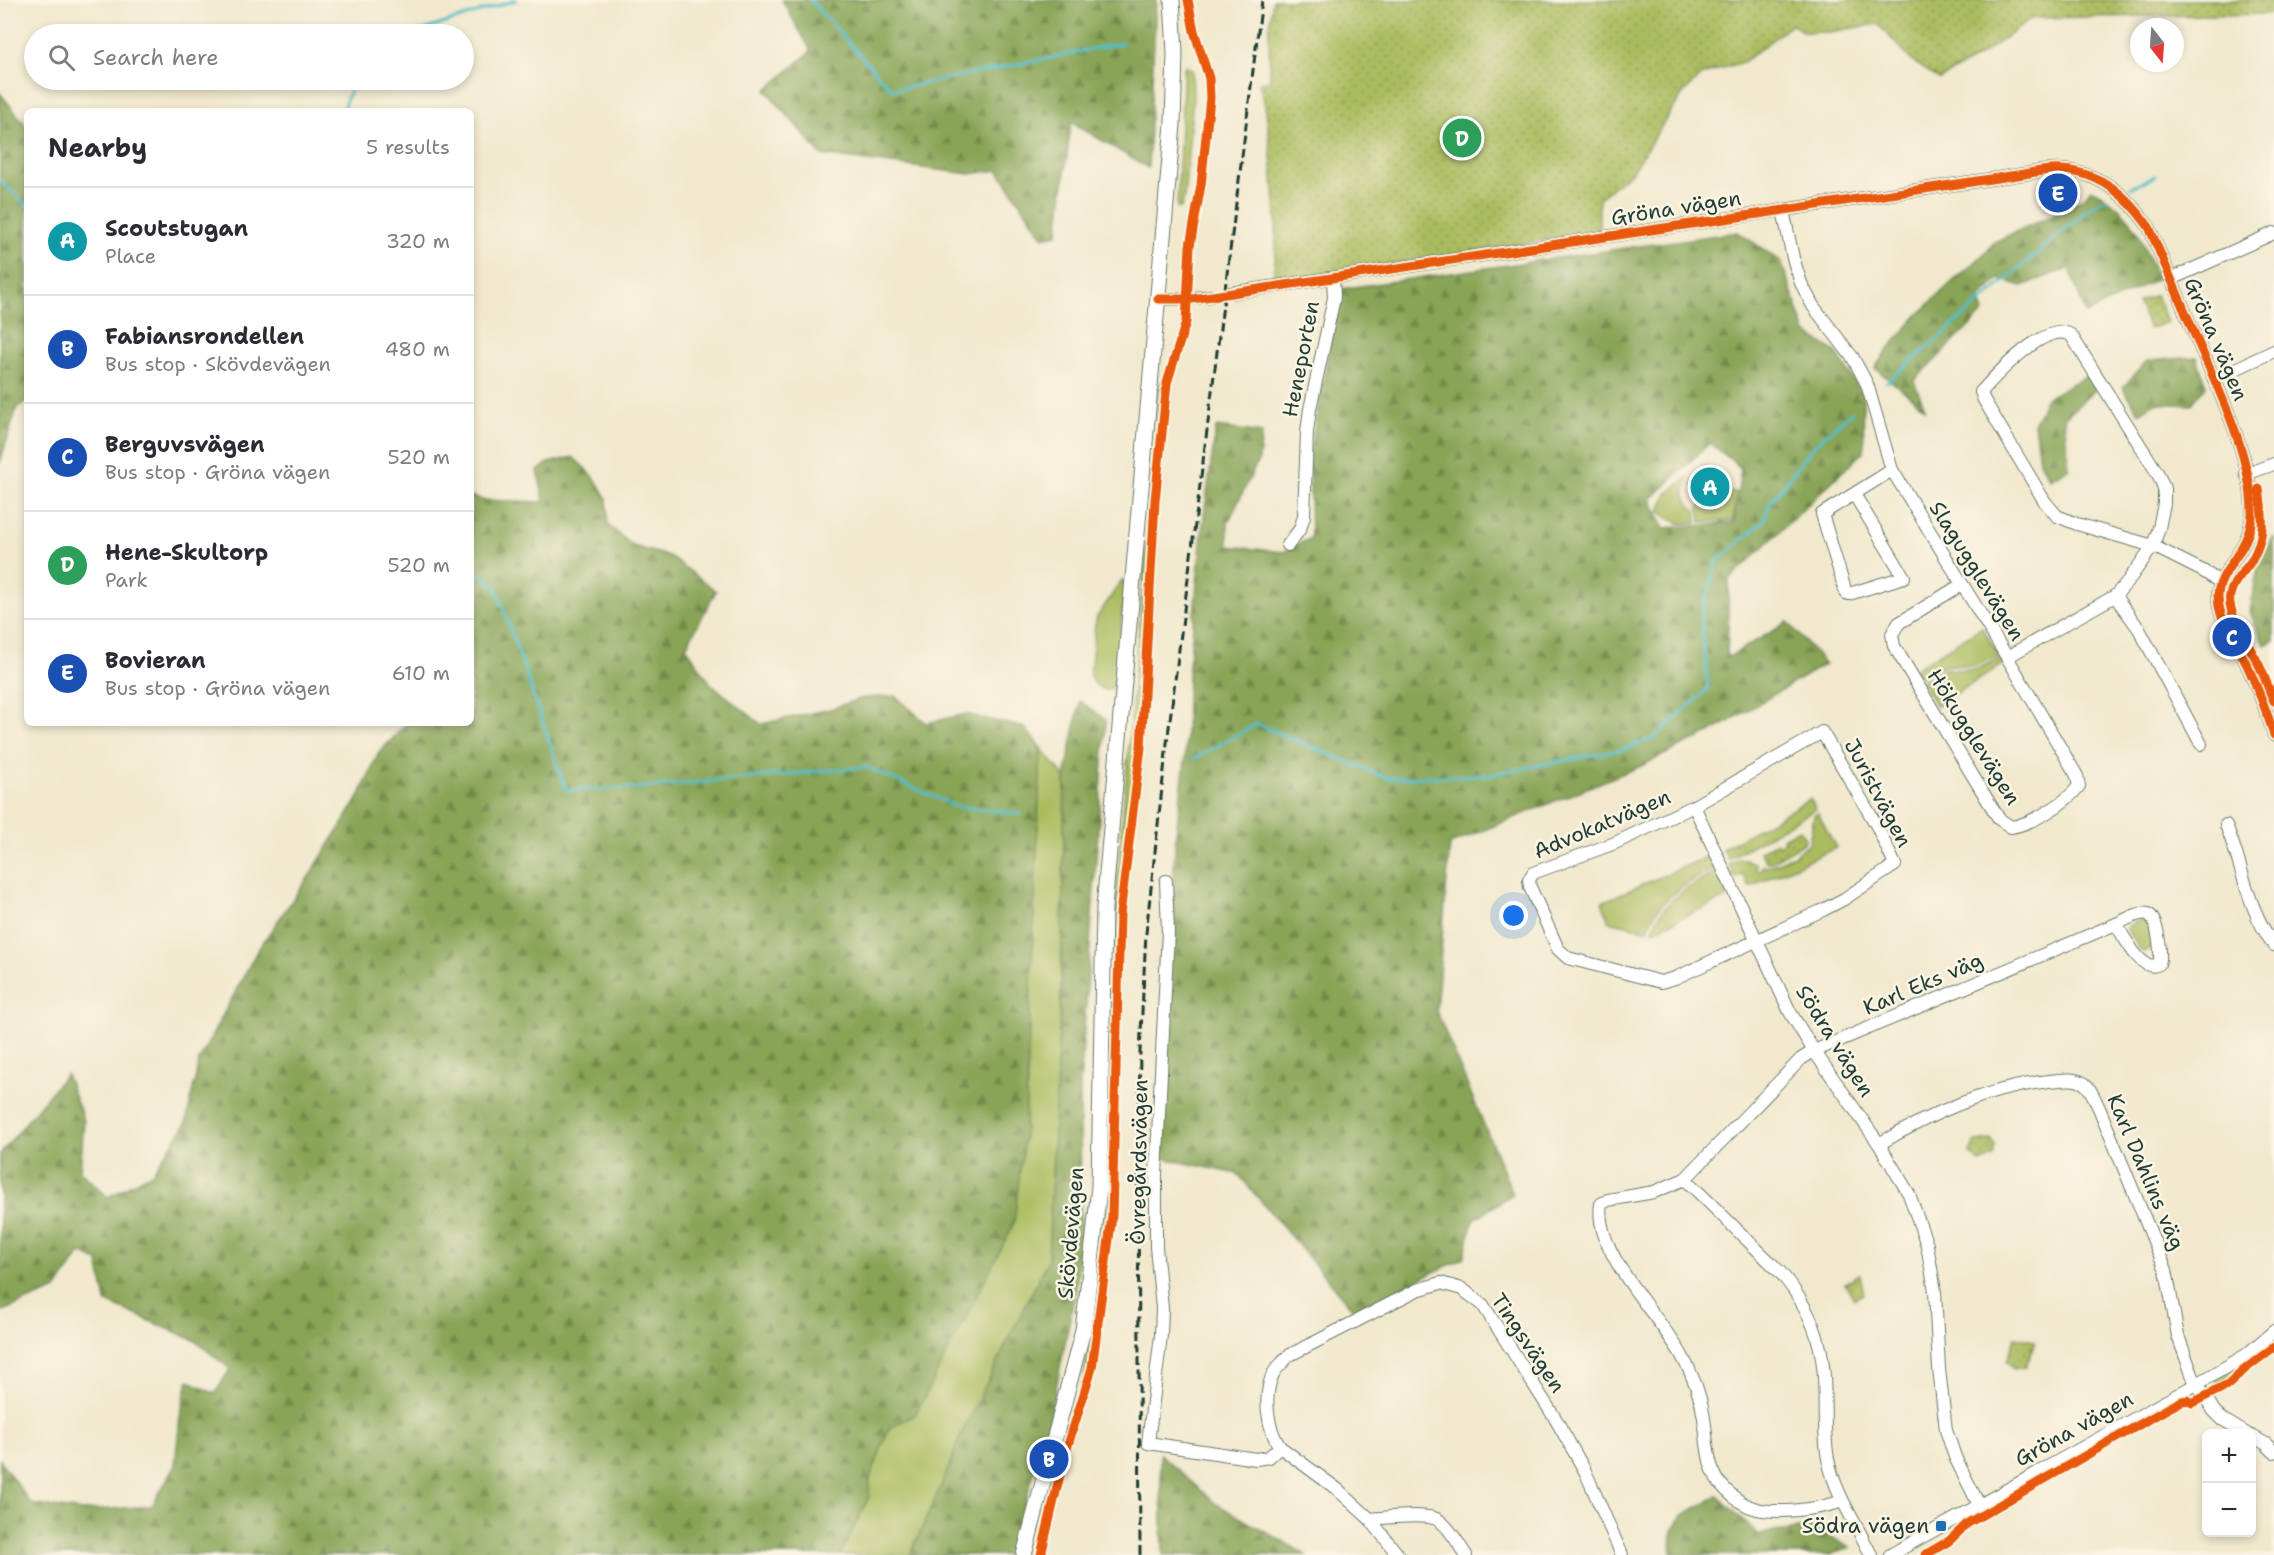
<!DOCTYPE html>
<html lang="en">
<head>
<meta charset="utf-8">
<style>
  :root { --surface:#fff; --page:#f2f2f3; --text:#2b2b33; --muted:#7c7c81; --line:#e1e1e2; --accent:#1f6fb2 }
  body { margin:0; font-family:"Shantell Sans",sans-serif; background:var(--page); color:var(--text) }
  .controls { position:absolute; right:18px; bottom:18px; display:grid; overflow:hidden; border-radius:9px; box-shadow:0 3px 9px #0003 }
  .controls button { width:54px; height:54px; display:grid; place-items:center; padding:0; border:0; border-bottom:2px solid var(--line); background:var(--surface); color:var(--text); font:30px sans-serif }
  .compass { position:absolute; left:2130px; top:18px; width:54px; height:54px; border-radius:50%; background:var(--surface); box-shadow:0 3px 9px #0003; rotate:163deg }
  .you { position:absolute; left:1514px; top:916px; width:21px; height:21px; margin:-15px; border:4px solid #fff; border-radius:50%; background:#1a73e8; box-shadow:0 0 0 9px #1a73e833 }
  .badge { display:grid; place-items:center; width:39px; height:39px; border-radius:50%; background:var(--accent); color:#fff; font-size:20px; font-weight:700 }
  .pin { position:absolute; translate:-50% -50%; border:3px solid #fff; box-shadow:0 2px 6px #0006 }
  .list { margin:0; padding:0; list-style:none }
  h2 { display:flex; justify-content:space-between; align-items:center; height:78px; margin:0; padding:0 24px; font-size:26px }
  h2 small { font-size:20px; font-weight:400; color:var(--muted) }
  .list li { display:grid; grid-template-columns:39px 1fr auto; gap:18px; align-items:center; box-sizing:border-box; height:108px; padding:0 24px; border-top:2px solid var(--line) }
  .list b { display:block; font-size:22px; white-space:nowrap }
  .list p { margin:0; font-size:20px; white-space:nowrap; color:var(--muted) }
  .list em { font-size:20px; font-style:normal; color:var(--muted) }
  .icon { flex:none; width:33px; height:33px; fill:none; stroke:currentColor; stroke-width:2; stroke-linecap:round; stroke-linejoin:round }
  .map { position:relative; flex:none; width:2274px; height:1555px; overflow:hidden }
  .search { position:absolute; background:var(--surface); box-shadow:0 3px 9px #0003; left:24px; top:24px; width:450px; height:66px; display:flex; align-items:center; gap:15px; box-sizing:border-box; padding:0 21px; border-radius:33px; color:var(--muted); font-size:22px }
  .panel { position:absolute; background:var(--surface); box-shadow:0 3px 9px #0003; left:24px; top:108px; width:450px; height:618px; border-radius:9px }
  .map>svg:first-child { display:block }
  .grass { fill:#abbc5f; stroke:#657c4a; stroke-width:1.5 }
  .forest { fill:url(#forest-firs); stroke:#547045; stroke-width:1.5; fill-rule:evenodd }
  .park { fill:url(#park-dots); stroke:#657c4a; stroke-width:1.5 }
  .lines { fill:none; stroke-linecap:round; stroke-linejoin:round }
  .stream { stroke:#50bec7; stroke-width:3 }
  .minor-casing { stroke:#68796a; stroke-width:14 }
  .major-casing { stroke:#68796a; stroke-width:17 }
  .minor { stroke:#fff; stroke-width:12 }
  .major { stroke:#fff; stroke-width:15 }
  .rail { stroke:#1f3d34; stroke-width:3; stroke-dasharray:9 4.5; stroke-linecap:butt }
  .cycleway-casing { stroke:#fcf5e5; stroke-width:13 }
  .cycleway { stroke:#e8590c; stroke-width:9 }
  .poi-dot { fill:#1f6fb2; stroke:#fcf5e5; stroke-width:2 }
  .labels { text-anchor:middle; stroke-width:5; stroke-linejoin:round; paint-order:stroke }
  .street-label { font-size:21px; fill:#1f3d34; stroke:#fcf5e5 }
  .poi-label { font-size:21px; fill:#1f3d34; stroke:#fcf5e5; text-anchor:end }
</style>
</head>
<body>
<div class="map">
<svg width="2274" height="1555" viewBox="0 0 2274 1555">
  <defs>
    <pattern id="forest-firs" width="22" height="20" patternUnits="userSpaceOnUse" patternTransform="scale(1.5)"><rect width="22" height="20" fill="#88a456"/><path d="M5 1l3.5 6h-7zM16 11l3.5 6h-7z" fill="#6f8748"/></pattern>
    <pattern id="park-dots" width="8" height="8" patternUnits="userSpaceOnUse" patternTransform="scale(1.5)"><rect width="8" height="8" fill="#abbc5f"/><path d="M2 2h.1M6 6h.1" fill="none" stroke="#8b9a4f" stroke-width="1.8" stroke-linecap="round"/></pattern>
  </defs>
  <rect width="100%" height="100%" fill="#fcf5e5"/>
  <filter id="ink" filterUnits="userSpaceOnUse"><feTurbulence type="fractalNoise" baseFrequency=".0167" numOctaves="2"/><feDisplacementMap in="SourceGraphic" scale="12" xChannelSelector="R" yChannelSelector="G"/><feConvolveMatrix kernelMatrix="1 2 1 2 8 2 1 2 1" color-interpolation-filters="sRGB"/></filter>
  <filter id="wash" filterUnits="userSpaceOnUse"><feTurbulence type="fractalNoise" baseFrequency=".008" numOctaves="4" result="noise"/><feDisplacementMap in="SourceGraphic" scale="24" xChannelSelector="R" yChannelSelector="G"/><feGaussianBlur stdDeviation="1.35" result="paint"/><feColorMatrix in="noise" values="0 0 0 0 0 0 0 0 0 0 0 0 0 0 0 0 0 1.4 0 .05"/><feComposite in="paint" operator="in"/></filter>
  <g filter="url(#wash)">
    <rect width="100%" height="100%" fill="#f1e8cd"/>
    <g class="grass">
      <path d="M1186,66L1192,70L1193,97L1184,197L1181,208H1177L1184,67Z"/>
      <path d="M1160,381H1165L1146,583L1138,743L1118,912L1112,1166L1106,1249L1087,1380L1066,1441L1049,1502L1047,1501L1066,1433L1083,1384L1102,1251L1109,1140L1114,917Z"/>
      <path d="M1702,466H1706V479L1692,486L1694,477Z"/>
      <path d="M1688,477C1684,493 1682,500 1696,510L1697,523L1680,524L1659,512L1667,494Z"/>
      <path d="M1722,492H1736L1733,521L1701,522L1699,508L1703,503L1721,504Z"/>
      <path d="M1122,580L1125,581L1116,682L1112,688L1104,690L1093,683L1090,676L1095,625L1097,617Z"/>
      <path d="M2225,600L2270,697H2268L2228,616Z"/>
      <path d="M1982,627L1999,656L1975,666L1951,665L1940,667L1919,678L1914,669Z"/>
      <path d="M2001,658L2004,664L1936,706L1921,681L1945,669L1975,670Z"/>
      <path d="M1041,748L1065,777L1061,989L1048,1260L960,1437L945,1477L910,1555H840L869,1497L870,1478L889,1428L915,1415L1025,1127Z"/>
      <path d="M1810,799L1816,809L1728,859L1722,849Z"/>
      <path d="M1818,813L1836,848L1749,887L1743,875L1735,878L1729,864L1740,858L1756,864L1757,870L1759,871L1763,866C1776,867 1786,857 1797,854V852L1809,844L1814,815Z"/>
      <path d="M1709,856L1715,867C1688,884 1656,898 1648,930L1609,921L1602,902Z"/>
      <path d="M1716,871L1728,897L1653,931C1660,900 1692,886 1716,871Z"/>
      <path d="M2141,920L2149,924L2154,946L2144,952L2141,951L2127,930L2129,925Z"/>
      <path d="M2232,1369L2237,1374L2222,1386L2215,1380Z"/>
    </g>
    <g class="forest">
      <path d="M782,0H1156L1148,168L1071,122L1058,234L1043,237L998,170L970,174L821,155L766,90L811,51Z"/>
      <path d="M0,93L27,127V402L17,407L0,463Z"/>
      <path d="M2091,189C2135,212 2140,236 2157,279L2086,314L2069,268L2022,286L1999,279L1979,298L1984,312L1914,381L1925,408L1875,368C1895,338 1923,309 1950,284C1965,270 1982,259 1994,242L2054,214L2084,198Z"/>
      <path d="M1738,232L1781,261L1806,333L1836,352L1863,395L1864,451L1729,580L1727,658L1788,622L1825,664L1713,731L1641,766L1450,844L1436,1010L1513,1194L1473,1220L1464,1258L1353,1310L1238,1174L1161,1158L1171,910L1176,833L1185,760L1188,676L1203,522L1216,427L1262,433L1259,459L1228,523V546L1283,552L1311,538L1309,457L1340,289ZM1710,443L1741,468L1734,523L1664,528L1651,499Z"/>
      <path d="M2197,357L2206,386L2191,405L2155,403L2139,413L2123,387L2147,361Z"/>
      <path d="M2088,375L2096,389L2064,418L2069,468L2050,479L2039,461L2034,423L2046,398Z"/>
      <path d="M573,457L594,477L607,499L608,525L633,546L671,557L716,591L686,647L711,684L761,724L830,709L862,698L896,696L926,723L966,714L1025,728L1041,748L1025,1127L1014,1223L915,1415L889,1428L870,1478L869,1497L840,1555H0V1460L31,1504L82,1511L152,1506L175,1465L180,1417L188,1380L215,1394L230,1369L194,1340L106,1302L98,1261L80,1253L57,1289L0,1312V1154L66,1074L84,1121L80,1171L108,1197L152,1173L186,1124L199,1060L257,951L312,872L358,799L378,754L407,723H471V647L474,643L471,642V496L483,500L544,502L538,471L548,463Z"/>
      <path d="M2274,536V640L2265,645L2250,612L2258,567Z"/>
      <path d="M1080,701L1106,720L1080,1086L1081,1232L1077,1283L1048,1428L1009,1555H910L945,1477L960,1437L1048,1260L1061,989L1065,777Z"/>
      <path d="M1160,1454L1215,1503L1306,1555H1163Z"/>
      <path d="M1718,1496L1758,1534L1815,1527L1850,1548L1829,1555H1672C1667,1515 1687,1513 1718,1496Z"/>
    </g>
    <g class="park">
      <path d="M1273,0H2274V14L2033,18L1975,59L1939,79L1912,61L1878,24L1829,32H1803L1792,24L1745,61L1702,75L1684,92L1632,171L1599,199V232L1272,282C1280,244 1275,204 1272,165C1269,137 1268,110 1259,83L1270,81L1269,28Z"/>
      <path d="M2156,295L2167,322L2149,329L2138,302Z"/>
      <path d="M1799,829L1805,839L1804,843L1771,862L1766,861L1760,852L1776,842L1778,845L1785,841L1783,838Z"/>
      <path d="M1991,1139L1995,1146L1993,1157L1980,1163L1970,1154L1974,1143Z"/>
      <path d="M1860,1274L1864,1294L1854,1299L1845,1283Z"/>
      <path d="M2015,1337L2035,1341L2026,1367L2013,1369L2007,1361Z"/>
    </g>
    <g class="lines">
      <g class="stream">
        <path d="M810,0L892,90L1122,43"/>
        <path d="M411,34L516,0"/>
        <path d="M342,111L354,80"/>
        <path d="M0,180L27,206"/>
        <path d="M2131,188L2155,176"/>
        <path d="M1887,382L2091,207L2106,199"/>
        <path d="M471,567L496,587L566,790L638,788L866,767L955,806L1021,814"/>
        <path d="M1194,759L1257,724L1387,778L1488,775L1625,749L1654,738L1708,689L1701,615L1717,561L1763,522L1769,504L1816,443L1852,412"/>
      </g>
    </g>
  </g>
  <g filter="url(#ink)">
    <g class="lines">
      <defs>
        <g id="minor">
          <path d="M1783,210L1793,258L1801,283L1813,306L1853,358L1867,384L1892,470L2007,657L2115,596L2128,581L2153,546L2159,528L2164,503V488L2158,474L2071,335C2046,321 1997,374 1981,392L1984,400L2045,502L2057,516L2077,524L2153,546L2203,571L2220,582"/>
          <path d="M2171,279L2274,233"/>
          <path d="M1230,293L2024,174C2036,172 2050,169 2062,170C2102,173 2127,196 2149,227C2165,265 2181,303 2197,340C2219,390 2252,458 2252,513C2252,549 2218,570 2218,596C2218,622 2238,645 2248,667C2258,689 2267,712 2274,735"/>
          <path d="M1158,299H1187L1211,296"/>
          <path d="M2214,379L2274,351"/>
          <path d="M2246,474L2274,464"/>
          <path d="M1854,494L1904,577L1849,594L1846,593L1822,514L1892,470"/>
          <path d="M1288,545L1300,529L1304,516L1307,432L1310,409L1334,298L1333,278"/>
          <path d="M1961,585L1899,623L1892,634L1894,646L1999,819L2011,827C2032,824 2066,803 2079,786L2077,776L2007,657"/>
          <path d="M2115,596L2139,629L2201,744"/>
          <path d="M1822,732L1877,826L1895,865L1844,899L1823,910L1675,978L1661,982L1568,958L1558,949L1530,887L1529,880L1533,873L1615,843L1694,806Z"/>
          <path d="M1694,806L1790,1012L1814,1051L1879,1144L1909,1194L1927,1245L1935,1291L1939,1369L1946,1430L1955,1457L1979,1505"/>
          <path d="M2226,825C2242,864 2248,911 2274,945"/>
          <path d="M1166,881L1168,931L1156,1175V1247L1162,1308L1161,1335L1148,1443L1256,1459L1269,1457L1280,1447L1337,1489L1370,1519L1398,1555"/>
          <path d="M1879,1144C1932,1113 1987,1088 2049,1081C2061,1080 2075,1077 2085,1084C2092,1090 2095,1100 2099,1108L2166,1270L2178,1336L2193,1377L2214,1411L2222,1419L2247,1434"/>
          <path d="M1685,1179L1801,1059L1814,1051L2116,924C2124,937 2142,974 2159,964C2162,955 2158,918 2148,914C2139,911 2124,921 2116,924"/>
          <path d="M2252,1436L2266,1444L2274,1452"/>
          <path d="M1280,1447C1267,1428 1263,1396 1273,1374C1276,1368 1284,1362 1288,1356L1417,1290L1441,1283L1462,1289L1483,1305L1555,1418L1585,1471L1622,1555"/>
          <path d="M1842,1501C1822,1509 1778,1514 1757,1509C1745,1506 1735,1499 1726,1490C1706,1471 1708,1444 1704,1418C1701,1396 1692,1373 1681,1354C1658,1314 1593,1252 1601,1204L1608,1200L1654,1192L1685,1179L1780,1272C1798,1293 1812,1316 1819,1344C1829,1381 1821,1421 1828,1459C1835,1494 1856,1523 1871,1555"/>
          <path d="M1370,1519C1387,1518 1428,1512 1440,1521C1451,1529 1458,1544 1466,1555"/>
          <path d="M1890,1555L2211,1376L2246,1355L2274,1331"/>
        </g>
        <path id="major" d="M1024,1555L1083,1330L1094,1236L1099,1186L1104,908L1173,124L1175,53L1172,0"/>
      </defs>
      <use href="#minor" class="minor-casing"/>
      <use href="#major" class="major-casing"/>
      <use href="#minor" class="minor"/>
      <use href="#major" class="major"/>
      <path class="rail" d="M1140,1555L1138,1172L1140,1052L1146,933L1167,743L1262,0"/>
      <defs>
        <g id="cycleway">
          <path d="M1158,299H1192L2024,174C2036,172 2050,169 2062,170C2102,173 2127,196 2149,227C2165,265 2181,303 2197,340C2219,390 2252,458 2252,513C2252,549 2218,570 2218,596C2218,622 2238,645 2248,667C2258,689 2267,712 2274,735"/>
          <path d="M2259,489C2263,516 2266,535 2252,560C2244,572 2233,581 2230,595C2226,614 2252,649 2260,667C2265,678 2269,690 2274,701"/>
          <path d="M1041,1555L1064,1458L1092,1368L1112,1216L1120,914L1141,747L1155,501L1167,383L1186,322L1190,246L1201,185L1210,98L1209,78L1194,31L1188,0"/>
          <path d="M1925,1555L1949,1541L1968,1523L2165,1410L2182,1401L2188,1400L2192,1403L2228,1385L2245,1369L2274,1347"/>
        </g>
      </defs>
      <use href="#cycleway" class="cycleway-casing"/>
      <use href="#cycleway" class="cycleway"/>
    </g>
  </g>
  <rect class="poi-dot" x="1935" y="1520" width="12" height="12" rx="3"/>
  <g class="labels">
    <g class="street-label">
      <text transform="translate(1676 208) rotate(-9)" y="7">Gröna vägen</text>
      <text transform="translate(2216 339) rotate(67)" y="7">Gröna vägen</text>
      <text transform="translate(1301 359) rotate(-79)" y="7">Heneporten</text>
      <text transform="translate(1977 571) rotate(58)" y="7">Slagugglevägen</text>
      <text transform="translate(1974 737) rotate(58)" y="7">Hökugglevägen</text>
      <text transform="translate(1878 793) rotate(62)" y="7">Juristvägen</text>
      <text transform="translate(1602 824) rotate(-23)" y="7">Advokatvägen</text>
      <text transform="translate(1923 984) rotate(-23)" y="7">Karl Eks väg</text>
      <text transform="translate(1835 1041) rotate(58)" y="7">Södra vägen</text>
      <text transform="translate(1139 1162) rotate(-89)" y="7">Övregårdsvägen</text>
      <text transform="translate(2146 1172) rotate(67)" y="7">Karl Dahlins väg</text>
      <text transform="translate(1071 1233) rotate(-85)" y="7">Skövdevägen</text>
      <text transform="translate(1528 1343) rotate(56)" y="7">Tingsvägen</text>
      <text transform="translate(2074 1429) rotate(-29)" y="7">Gröna vägen</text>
    </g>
    <g class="poi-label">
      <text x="1929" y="1533">Södra vägen</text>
    </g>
  </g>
</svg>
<div class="controls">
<button>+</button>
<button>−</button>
</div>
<svg class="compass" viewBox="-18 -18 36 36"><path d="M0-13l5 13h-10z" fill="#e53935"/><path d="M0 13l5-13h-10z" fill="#7c7c81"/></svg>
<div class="you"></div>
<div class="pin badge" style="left:1710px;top:487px;background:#0f9aa8">A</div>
<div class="pin badge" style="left:1049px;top:1459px;background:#1a4fb4">B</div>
<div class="pin badge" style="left:2232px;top:637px;background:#1a4fb4">C</div>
<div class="pin badge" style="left:1462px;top:138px;background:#2e9e5b">D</div>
<div class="pin badge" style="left:2058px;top:193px;background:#1a4fb4">E</div>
<div class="search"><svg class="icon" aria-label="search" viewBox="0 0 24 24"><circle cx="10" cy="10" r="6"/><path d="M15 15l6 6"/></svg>Search here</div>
<section class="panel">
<h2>Nearby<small>5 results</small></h2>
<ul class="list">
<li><span class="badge" style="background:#0f9aa8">A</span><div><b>Scoutstugan</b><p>Place</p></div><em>320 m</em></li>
<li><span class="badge" style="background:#1a4fb4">B</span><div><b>Fabiansrondellen</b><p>Bus stop · Skövdevägen</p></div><em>480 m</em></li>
<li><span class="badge" style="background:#1a4fb4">C</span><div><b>Berguvsvägen</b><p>Bus stop · Gröna vägen</p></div><em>520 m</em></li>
<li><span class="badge" style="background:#2e9e5b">D</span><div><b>Hene-Skultorp</b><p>Park</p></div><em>520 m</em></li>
<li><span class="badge" style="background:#1a4fb4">E</span><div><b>Bovieran</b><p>Bus stop · Gröna vägen</p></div><em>610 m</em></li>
</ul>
</section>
</div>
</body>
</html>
